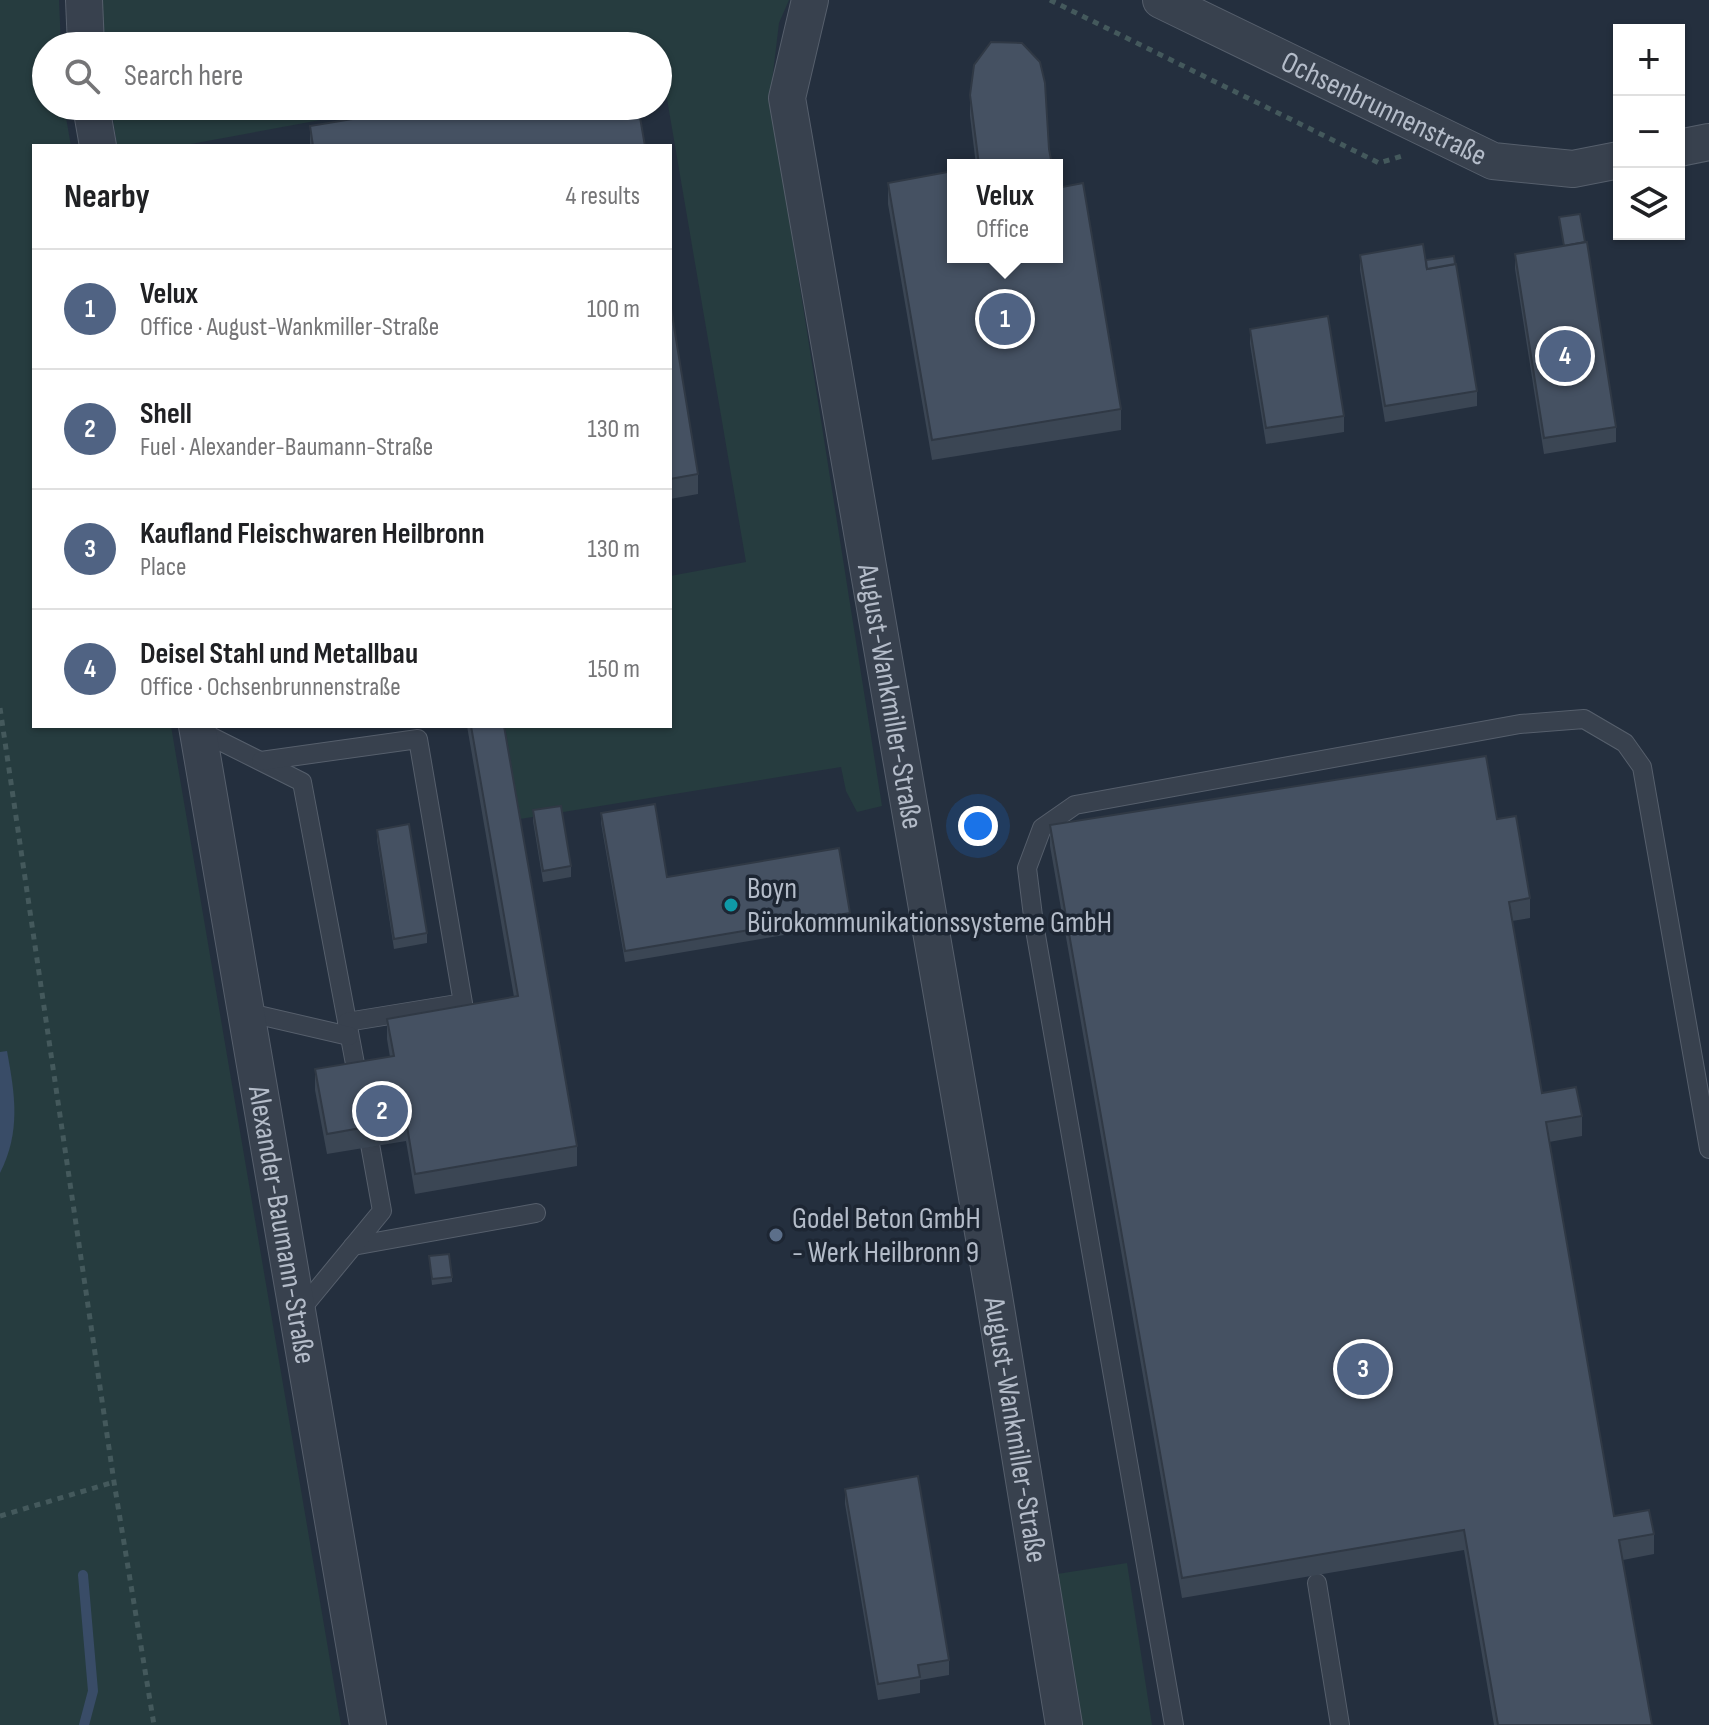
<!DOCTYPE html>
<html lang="en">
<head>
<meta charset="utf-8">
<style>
  :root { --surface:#fff; --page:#f2f2f2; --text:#202124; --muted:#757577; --line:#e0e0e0; --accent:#506383 }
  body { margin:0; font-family:"Sofia Sans Condensed",sans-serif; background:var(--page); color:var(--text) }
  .controls { position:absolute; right:24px; top:24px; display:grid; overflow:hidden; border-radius:0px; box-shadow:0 2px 6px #0004 }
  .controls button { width:72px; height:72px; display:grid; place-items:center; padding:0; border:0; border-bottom:2px solid var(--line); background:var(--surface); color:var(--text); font:40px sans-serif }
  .you { position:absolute; left:978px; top:826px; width:28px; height:28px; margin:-20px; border:6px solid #fff; border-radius:50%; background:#1a73e8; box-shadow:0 0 0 12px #1a73e833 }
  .badge { display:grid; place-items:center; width:52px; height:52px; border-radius:50%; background:var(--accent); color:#fff; font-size:26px; font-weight:700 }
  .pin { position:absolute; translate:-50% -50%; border:4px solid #fff; box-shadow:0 2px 8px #0006 }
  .popup { position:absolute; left:947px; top:159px; width:116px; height:104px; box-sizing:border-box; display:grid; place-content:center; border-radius:0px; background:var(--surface); filter:drop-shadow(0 2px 6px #0005); font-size:26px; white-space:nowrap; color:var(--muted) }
  .popup b { font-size:30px; color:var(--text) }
  .popup::after { content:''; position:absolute; left:50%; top:100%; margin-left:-16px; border:16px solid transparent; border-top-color:var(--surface) }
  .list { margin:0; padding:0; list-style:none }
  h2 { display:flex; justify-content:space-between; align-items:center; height:104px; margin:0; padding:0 32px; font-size:34px }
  h2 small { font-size:26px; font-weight:400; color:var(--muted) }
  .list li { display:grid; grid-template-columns:52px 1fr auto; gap:24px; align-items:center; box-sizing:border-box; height:120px; padding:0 32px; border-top:2px solid var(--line) }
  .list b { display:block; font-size:30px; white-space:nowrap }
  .list p { margin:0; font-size:26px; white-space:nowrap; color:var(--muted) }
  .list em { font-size:26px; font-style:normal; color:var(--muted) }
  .icon { flex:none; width:44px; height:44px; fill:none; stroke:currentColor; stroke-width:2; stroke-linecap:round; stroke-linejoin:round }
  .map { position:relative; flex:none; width:1709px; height:1725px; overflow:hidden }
  .search { position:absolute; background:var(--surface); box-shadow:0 2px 6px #0004; left:32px; top:32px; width:640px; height:88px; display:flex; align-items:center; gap:20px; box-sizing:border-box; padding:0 28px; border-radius:44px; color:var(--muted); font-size:30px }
  .panel { position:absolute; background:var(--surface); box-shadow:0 2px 6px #0004; left:32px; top:144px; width:640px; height:584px; border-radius:0px }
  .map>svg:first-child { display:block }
  .green { fill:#263c3f }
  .water { fill:#394c67 }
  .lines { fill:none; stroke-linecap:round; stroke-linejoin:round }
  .stream { stroke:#394c67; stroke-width:10 }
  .service-casing { stroke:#565f6c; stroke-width:20 }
  .minor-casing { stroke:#565f6c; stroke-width:38 }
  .path { stroke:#44595c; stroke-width:5; stroke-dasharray:6 6; stroke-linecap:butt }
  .service { stroke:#38414e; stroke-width:18 }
  .minor { stroke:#38414e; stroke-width:36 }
  .wall { fill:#3b4654 }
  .building { fill:#455162; stroke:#303945; stroke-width:2 }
  .culture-dot { fill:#0f9aa8; stroke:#1d2633; stroke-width:3 }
  .service-dot { fill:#5c6f8a; stroke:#1d2633; stroke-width:3 }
  .labels { text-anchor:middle; stroke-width:7; stroke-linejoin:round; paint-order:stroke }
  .street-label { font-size:30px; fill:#b4bcc9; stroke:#1d2633 }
  .poi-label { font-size:30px; fill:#b4bcc9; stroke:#1d2633; text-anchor:start }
</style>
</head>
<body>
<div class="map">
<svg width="1709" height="1725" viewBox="0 0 1709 1725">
  <rect width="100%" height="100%" fill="#242f3e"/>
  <g class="green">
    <path d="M0,0H59L61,46H46V106H64L71,146H34V726H171L341,1725H0Z"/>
    <path d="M101,0H789L779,23L770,98L882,806L857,812L846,791L841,767L520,819L505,726H670V576L746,562L658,46H102Z"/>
    <path d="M111,106H396L180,146H117Z"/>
    <path d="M1127,1563L1152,1725H1081L1057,1574Z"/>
  </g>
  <path class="water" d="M7,1051C15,1095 21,1131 0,1173V1052Z"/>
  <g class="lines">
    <path class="stream" d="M83,1575L93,1691L84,1725"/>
    <defs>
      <g id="service">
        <path d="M198,730L302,782L359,1085"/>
        <path d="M261,761L418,739L463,1003L347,1022"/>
        <path d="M245,1012L349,1036"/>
        <path d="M353,1246L536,1213"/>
        <path d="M298,1313L382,1211L366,1122"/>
        <path d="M1317,1583L1340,1725"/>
        <path d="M1174,1725L1034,924L1027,868L1042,828L1075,805L1520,724L1584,719L1625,743L1642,767L1709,1149"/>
      </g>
      <g id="minor">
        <path d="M84,0L86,46"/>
        <path id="s1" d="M810,0L787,98L993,1290L1064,1725"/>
        <path id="s2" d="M1161,0L1493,161L1573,169L1619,160"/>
        <path d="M91,106L98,146"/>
        <path d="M1679,148L1709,142"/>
        <path id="s3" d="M197,726L368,1725"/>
      </g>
    </defs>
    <use href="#service" class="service-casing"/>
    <use href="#minor" class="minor-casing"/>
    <g class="path">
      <path d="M1050,0L1379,163L1402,156"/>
      <path d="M0,708L114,1482L154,1725"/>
      <path d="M0,1516L114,1482"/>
    </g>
    <use href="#service" class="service"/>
    <use href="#minor" class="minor"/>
  </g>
  <g class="wall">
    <path d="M970,95L1049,149L1052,165H976L970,116Z"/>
    <path d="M310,126L645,146H310Z"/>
    <path d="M888,183L953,257L1121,409V430L932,460L888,204Z"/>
    <path d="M1559,217L1616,427V442L1544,454L1515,269V254L1564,246Z"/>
    <path d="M1360,255L1426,260L1477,391V406L1385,422L1360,270Z"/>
    <path d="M670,302L698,474V494L670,499Z"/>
    <path d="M1250,329L1344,416V432L1266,444L1250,344Z"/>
    <path d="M467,726H504L577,1146V1166L415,1194L406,1141L327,1154L315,1090V1069L390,1057L387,1039V1019L514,997Z"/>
    <path d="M533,810L571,866V877L543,882L533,821Z"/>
    <path d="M601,813L667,877L850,913V924L625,962L601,823Z"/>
    <path d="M1497,819L1530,898V918L1512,921L1542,1093L1582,1116V1136L1549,1142L1614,1516L1654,1534V1554L1623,1560L1652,1725H1494L1464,1550L1182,1598L1050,846V825Z"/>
    <path d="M377,830L427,933V943L394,949L377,840Z"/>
    <path d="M429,1256L452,1277V1282L432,1285Z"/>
    <path d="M845,1489L949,1660V1675L920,1680V1693L878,1700L845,1504Z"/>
  </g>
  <g class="building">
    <path d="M991,42L1022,43L1040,62L1045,83L1049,149L1052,165H979L970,95L974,65Z"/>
    <path d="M431,106H638L645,146H313L310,126Z"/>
    <path d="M953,171V257H1057V188L1083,183L1121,409L932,440L888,183Z"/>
    <path d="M1580,214L1585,242L1564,246L1559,217Z"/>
    <path d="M1587,242L1616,427L1544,438L1515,254Z"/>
    <path d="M1423,244L1427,269L1456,264L1477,391L1385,406L1360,255Z"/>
    <path d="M1454,256L1455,264L1427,269L1426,260Z"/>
    <path d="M670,302L698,474L670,479Z"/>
    <path d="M1328,316L1344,416L1266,428L1250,329Z"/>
    <path d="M471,726H504L577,1146L415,1174L406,1120L327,1134L315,1069L394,1056L387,1019L518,996Z"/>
    <path d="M1486,756L1497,819L1516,816L1530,898L1509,902L1542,1093L1576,1087L1582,1116L1546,1122L1614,1516L1649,1510L1654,1534L1619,1540L1652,1725H1498L1464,1530L1182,1578L1050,825Z"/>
    <path d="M655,804L667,877L839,848L850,913L625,951L601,813Z"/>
    <path d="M561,806L571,866L543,871L533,810Z"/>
    <path d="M409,824L427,933L394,939L377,830Z"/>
    <path d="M449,1254L452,1277L432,1279L429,1256Z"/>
    <path d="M918,1476L949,1660L918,1665L920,1677L878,1684L845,1489Z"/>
  </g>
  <circle class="culture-dot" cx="731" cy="905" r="8"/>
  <circle class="service-dot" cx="776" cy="1235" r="8"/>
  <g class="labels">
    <g class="street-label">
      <text dy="10" stroke="none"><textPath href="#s2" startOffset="248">Ochsenbrunnenstraße</textPath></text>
      <text dy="10" stroke="none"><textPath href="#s1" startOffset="708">August-Wankmiller-Straße</textPath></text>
      <text dy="10" stroke="none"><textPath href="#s3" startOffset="506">Alexander-Baumann-Straße</textPath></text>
      <text dy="10" stroke="none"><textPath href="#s1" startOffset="1452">August-Wankmiller-Straße</textPath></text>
    </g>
    <g class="poi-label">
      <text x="747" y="898">Boyn<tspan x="747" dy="34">Bürokommunikationssysteme GmbH</tspan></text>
      <text x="792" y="1228">Godel Beton GmbH<tspan x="792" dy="34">- Werk Heilbronn 9</tspan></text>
    </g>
  </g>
</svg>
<div class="controls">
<button>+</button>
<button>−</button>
<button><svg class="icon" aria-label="layers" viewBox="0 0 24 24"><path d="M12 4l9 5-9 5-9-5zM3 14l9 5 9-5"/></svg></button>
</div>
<div class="you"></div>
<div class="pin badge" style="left:1005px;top:319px">1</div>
<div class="popup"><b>Velux</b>Office</div>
<div class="pin badge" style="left:382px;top:1111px">2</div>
<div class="pin badge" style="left:1363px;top:1369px">3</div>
<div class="pin badge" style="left:1565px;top:356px">4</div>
<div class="search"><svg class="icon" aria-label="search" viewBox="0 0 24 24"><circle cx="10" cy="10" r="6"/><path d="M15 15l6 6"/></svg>Search here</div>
<section class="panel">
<h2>Nearby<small>4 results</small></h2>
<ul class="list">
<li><span class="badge">1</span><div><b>Velux</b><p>Office · August-Wankmiller-Straße</p></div><em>100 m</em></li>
<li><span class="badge">2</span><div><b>Shell</b><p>Fuel · Alexander-Baumann-Straße</p></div><em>130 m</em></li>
<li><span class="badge">3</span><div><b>Kaufland Fleischwaren Heilbronn</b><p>Place</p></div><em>130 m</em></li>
<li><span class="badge">4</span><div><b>Deisel Stahl und Metallbau</b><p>Office · Ochsenbrunnenstraße</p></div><em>150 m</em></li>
</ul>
</section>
</div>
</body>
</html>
